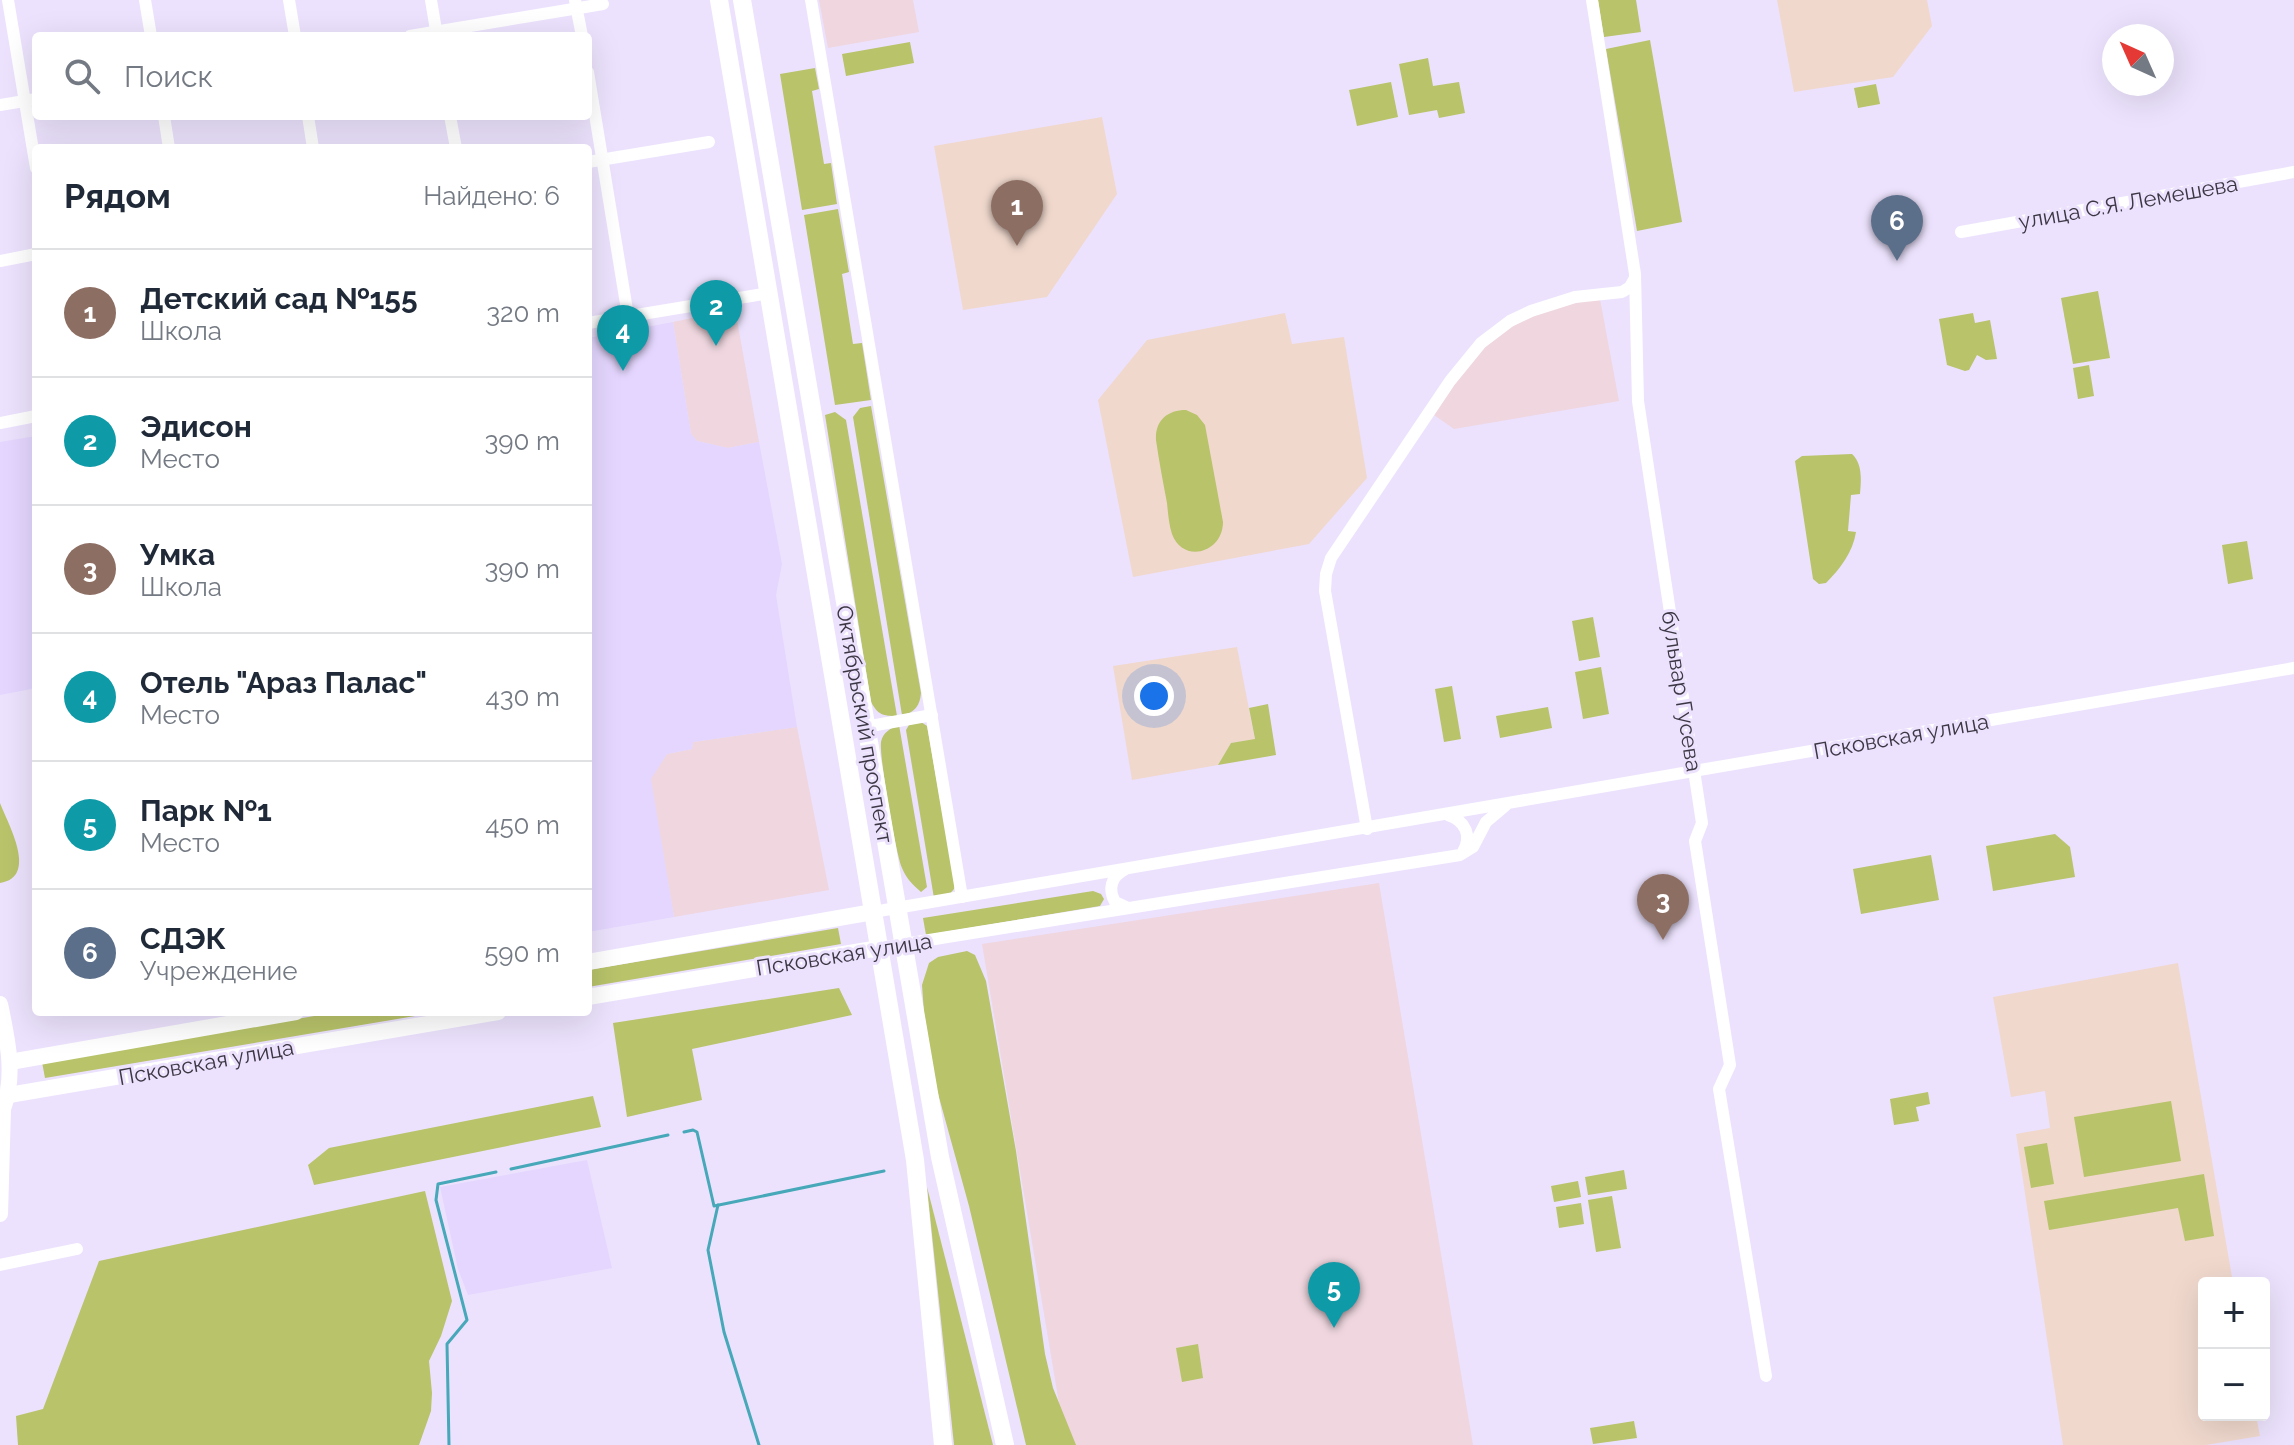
<!DOCTYPE html>
<html lang="ru">
<head>
<meta charset="utf-8">
<style>
  :root { --surface:#fff; --page:#f2f2f3; --text:#1f2937; --muted:#747a83; --line:#e0e1e3; --accent:#136364 }
  body { margin:0; font-family:Raleway,sans-serif; background:var(--page); color:var(--text) }
  .controls { position:absolute; right:24px; bottom:24px; display:grid; overflow:hidden; border-radius:8px; box-shadow:0 8px 32px #0002 }
  .controls button { width:72px; height:72px; display:grid; place-items:center; padding:0; border:0; border-bottom:2px solid var(--line); background:var(--surface); color:var(--text); font:40px sans-serif }
  .compass { position:absolute; left:2102px; top:24px; width:72px; height:72px; border-radius:50%; background:var(--surface); box-shadow:0 8px 32px #0002; rotate:315deg }
  .you { position:absolute; left:1154px; top:696px; width:28px; height:28px; margin:-20px; border:6px solid #fff; border-radius:50%; background:#1a73e8; box-shadow:0 0 0 12px #1a73e833 }
  .badge { display:grid; place-items:center; width:52px; height:52px; border-radius:50%; background:var(--accent); color:#fff; font-size:26px; font-weight:700 }
  .pin { position:absolute; translate:-50% -66px; filter:drop-shadow(0 2px 4px #0008) }
  .pin::after { content:''; position:absolute; top:42px; width:28px; height:24px; background:inherit; clip-path:polygon(0 0,100% 0,50% 100%) }
  .list { margin:0; padding:0; list-style:none }
  h2 { display:flex; justify-content:space-between; align-items:center; height:104px; margin:0; padding:0 32px; font-size:34px }
  h2 small { font-size:26px; font-weight:400; color:var(--muted) }
  .list li { display:grid; grid-template-columns:52px 1fr auto; gap:24px; align-items:center; box-sizing:border-box; height:128px; padding:0 32px; border-top:2px solid var(--line) }
  .list b { display:block; font-size:30px; white-space:nowrap }
  .list p { margin:0; font-size:26px; white-space:nowrap; color:var(--muted) }
  .list em { font-size:26px; font-style:normal; color:var(--muted) }
  .icon { flex:none; width:44px; height:44px; fill:none; stroke:currentColor; stroke-width:2; stroke-linecap:round; stroke-linejoin:round }
  .map { position:relative; flex:none; width:2294px; height:1445px; overflow:hidden }
  .search { position:absolute; background:var(--surface); box-shadow:0 8px 32px #0002; left:32px; top:32px; width:560px; height:88px; display:flex; align-items:center; gap:20px; box-sizing:border-box; padding:0 28px; border-radius:8px; color:var(--muted); font-size:30px }
  .panel { position:absolute; background:var(--surface); box-shadow:0 8px 32px #0002; left:32px; top:144px; width:560px; height:872px; border-radius:8px }
  .map>svg:first-child { display:block }
  .commercial { fill:#efd6df }
  .built { fill:#e4d6fe }
  .education { fill:#f0d8cd }
  .green { fill:#b8c36a }
  .lines { fill:none; stroke-linecap:round; stroke-linejoin:round }
  .stream { stroke:#46a8b8; stroke-width:3 }
  .minor { stroke:#fff; stroke-width:12 }
  .secondary { stroke:#fff; stroke-width:16 }
  .primary { stroke:#fff; stroke-width:18 }
  .labels { text-anchor:middle; stroke-width:6; stroke-linejoin:round; paint-order:stroke }
  .street-label { font-size:22px; fill:#3c3744; stroke:#ece2fd }
</style>
</head>
<body>
<div class="map">
<svg width="2294" height="1445" viewBox="0 0 2294 1445">
  <rect width="100%" height="100%" fill="#ece2fd"/>
  <g class="commercial">
    <path d="M819,0H913L919,32L828,48Z"/>
    <path d="M1600,299L1619,401L1454,429L1434,415L1450,390L1481,350L1492,340L1516,324L1557,306Z"/>
    <path d="M735,309L759,442L728,448L697,441L691,434L673,322Z"/>
    <path d="M797,727L829,890L674,917L650,779L667,754L692,749L693,742Z"/>
    <path d="M1379,883L1473,1445H1066L982,944Z"/>
  </g>
  <g class="built">
    <path d="M673,322L691,434L697,441L728,448L759,442L782,564L776,595L797,727L693,742L692,749L667,754L651,779L674,917L588,932V338Z"/>
    <path d="M36,436V688L0,695V442Z"/>
    <path d="M587,1160L612,1268L468,1295L458,1269L440,1187Z"/>
  </g>
  <g class="education">
    <path d="M1777,0H1927L1932,26L1893,77L1794,92Z"/>
    <path d="M1102,117L1117,194L1047,297L963,310L934,146Z"/>
    <path d="M1285,313L1292,344L1344,337L1367,478L1309,544L1133,577L1098,400L1147,340Z"/>
    <path d="M1237,647L1255,740L1231,743L1218,765L1132,780L1113,666Z"/>
    <path d="M2178,963L2233,1283H2204V1415H2256L2260,1436L2206,1445H2063L2016,1134L2050,1128L2045,1091L2011,1097L1993,997Z"/>
  </g>
  <g class="green">
    <path d="M1598,0H1636L1641,32L1604,37Z"/>
    <path d="M1650,40L1682,222L1637,231L1606,49Z"/>
    <path d="M910,42L914,63L846,76L842,54Z"/>
    <path d="M1428,58L1433,86L1459,82L1465,113L1439,118L1437,110L1409,115L1399,64Z"/>
    <path d="M815,68L819,89L812,91L824,164L831,163L837,204L802,210L780,74Z"/>
    <path d="M1391,82L1398,117L1357,126L1349,90Z"/>
    <path d="M1876,84L1880,104L1858,108L1854,88Z"/>
    <path d="M838,209L849,272L842,274L853,344L862,343L871,400L835,405L804,215Z"/>
    <path d="M2098,291L2110,358L2073,364L2061,298Z"/>
    <path d="M1973,313L1975,323L1990,320L1997,359L1986,360L1977,355L1969,370L1965,371L1947,365L1939,319Z"/>
    <path d="M2089,365L2094,396L2078,399L2073,368Z"/>
    <path d="M871,406L921,693C920,705 915,713 902,715L853,417L860,408Z"/>
    <path d="M1186,410L1197,415L1205,425L1223,522C1223,553 1183,564 1172,534C1169,525 1168,513 1167,503C1163,482 1159,461 1156,440C1155,421 1167,410 1186,410Z"/>
    <path d="M835,412L846,420L897,716C883,716 878,715 871,702L825,415Z"/>
    <path d="M1852,454C1863,464 1861,481 1860,494L1851,495L1848,531L1856,532C1853,552 1840,569 1826,583L1819,584L1813,579L1795,461L1802,456Z"/>
    <path d="M2247,541L2253,579L2228,584L2222,545Z"/>
    <path d="M1593,617L1600,657L1579,661L1572,621Z"/>
    <path d="M1601,667L1609,714L1583,719L1575,672Z"/>
    <path d="M1452,686L1461,739L1444,742L1435,689Z"/>
    <path d="M1268,704L1276,755L1218,765L1231,743L1255,739L1249,708Z"/>
    <path d="M1548,707L1552,728L1500,738L1496,716Z"/>
    <path d="M921,722L927,726L955,884L954,889L948,896L934,898L906,730L909,725Z"/>
    <path d="M899,725L927,887L921,892C913,885 906,878 902,868C896,855 879,755 881,742C883,732 891,728 899,725Z"/>
    <path d="M0,803C8,824 39,877 0,883Z"/>
    <path d="M2055,834L2070,847L2075,877L1993,891L1986,846Z"/>
    <path d="M1931,855L1939,900L1861,914L1853,869Z"/>
    <path d="M1093,891L1101,894L1104,899L1100,906L926,935L923,918Z"/>
    <path d="M838,928L841,944L588,987V970Z"/>
    <path d="M967,951L975,955L986,981L1016,1151L1045,1354L1053,1388L1076,1445H1026L969,1206L937,1090L924,1013L922,985L929,963L938,957Z"/>
    <path d="M839,988L852,1015L692,1049L702,1100L627,1117L613,1023Z"/>
    <path d="M338,1012H439L45,1078L42,1062Z"/>
    <path d="M1928,1092L1930,1104L1916,1107L1919,1121L1894,1125L1890,1099Z"/>
    <path d="M593,1096L601,1127L314,1185L308,1165L329,1148Z"/>
    <path d="M2171,1101L2181,1161L2084,1177L2074,1117Z"/>
    <path d="M2047,1143L2054,1184L2031,1188L2024,1147Z"/>
    <path d="M1624,1170L1627,1189L1588,1195L1585,1177Z"/>
    <path d="M2204,1174L2214,1236L2185,1241L2178,1208L2049,1230L2044,1201Z"/>
    <path d="M1578,1181L1581,1197L1554,1202L1551,1186Z"/>
    <path d="M927,1187L993,1445H954Z"/>
    <path d="M425,1191L452,1301L441,1336L429,1361L432,1393L431,1411L419,1445H18L16,1416L43,1409L99,1261Z"/>
    <path d="M1612,1196L1621,1248L1596,1252L1588,1200Z"/>
    <path d="M1581,1203L1584,1224L1559,1228L1556,1207Z"/>
    <path d="M1198,1344L1203,1378L1182,1382L1176,1348Z"/>
    <path d="M1634,1421L1637,1438L1593,1444L1590,1428Z"/>
  </g>
  <g class="lines">
    <g class="stream">
      <path d="M684,1132L693,1130L697,1132L714,1206L884,1171"/>
      <path d="M511,1169L668,1135"/>
      <path d="M718,1205L708,1250L724,1332L759,1445"/>
      <path d="M449,1445L447,1344L467,1320L436,1200L438,1184L496,1172"/>
    </g>
    <g class="minor">
      <path d="M8,0L36,168"/>
      <path d="M145,0L151,36"/>
      <path d="M289,0L295,36"/>
      <path d="M431,0L437,36"/>
      <path d="M575,0L582,36"/>
      <path d="M811,0L962,897"/>
      <path d="M1592,0L1635,274L1638,401L1702,823L1695,841L1730,1065L1719,1089L1766,1376"/>
      <path d="M410,36L603,4"/>
      <path d="M588,72L628,316"/>
      <path d="M0,105L36,99"/>
      <path d="M164,116L169,148"/>
      <path d="M308,116L313,148"/>
      <path d="M450,116L456,148"/>
      <path d="M588,162L709,142"/>
      <path d="M1961,232L2294,172"/>
      <path d="M0,261L36,254"/>
      <path d="M588,323L769,293"/>
      <path d="M0,423L36,416"/>
      <path d="M865,727L932,715"/>
      <path d="M1448,815C1466,821 1472,836 1463,852"/>
      <path d="M1367,829L1325,591L1326,574L1331,558L1450,381L1481,343L1510,321L1531,311L1575,297L1622,292L1630,287L1635,278"/>
      <path d="M1124,870C1111,877 1108,889 1115,902L1128,908"/>
      <path d="M873,912L2294,668"/>
      <path d="M879,948L1460,855L1473,847L1486,822L1505,806"/>
      <path d="M0,1265L77,1249"/>
    </g>
    <g class="secondary">
      <path d="M588,962L873,912"/>
      <path d="M588,997L879,948"/>
      <path d="M0,1004C7,1038 16,1075 3,1109L0,1214"/>
      <path d="M10,1062L296,1012"/>
      <path d="M9,1095L498,1012"/>
    </g>
    <g class="primary">
      <path d="M719,0L915,1160L943,1445"/>
      <path d="M742,0L940,1157L1005,1445"/>
    </g>
  </g>
  <g class="labels">
    <g class="street-label">
      <text transform="translate(2128 202) rotate(-10)" y="8">улица С.Я. Лемешева</text>
      <text transform="translate(1682 691) rotate(81)" y="8">бульвар Гусева</text>
      <text transform="translate(865 724) rotate(80)" y="8">Октябрьский проспект</text>
      <text transform="translate(1901 736) rotate(-10)" y="8">Псковская улица</text>
      <text transform="translate(844 954) rotate(-9)" y="8">Псковская улица</text>
      <text transform="translate(206 1062) rotate(-10)" y="8">Псковская улица</text>
    </g>
  </g>
</svg>
<div class="controls">
<button>+</button>
<button>−</button>
</div>
<svg class="compass" viewBox="-18 -18 36 36"><path d="M0-13l5 13h-10z" fill="#e53935"/><path d="M0 13l5-13h-10z" fill="#747a83"/></svg>
<div class="you"></div>
<div class="pin badge" style="left:1017px;top:246px;background:#8d6e63">1</div>
<div class="pin badge" style="left:716px;top:346px;background:#0f9aa8">2</div>
<div class="pin badge" style="left:1663px;top:940px;background:#8d6e63">3</div>
<div class="pin badge" style="left:623px;top:371px;background:#0f9aa8">4</div>
<div class="pin badge" style="left:1334px;top:1328px;background:#0f9aa8">5</div>
<div class="pin badge" style="left:1897px;top:261px;background:#5c6f8a">6</div>
<div class="search"><svg class="icon" aria-label="search" viewBox="0 0 24 24"><circle cx="10" cy="10" r="6"/><path d="M15 15l6 6"/></svg>Поиск</div>
<section class="panel">
<h2>Рядом<small>Найдено: 6</small></h2>
<ul class="list">
<li><span class="badge" style="background:#8d6e63">1</span><div><b>Детский сад №155</b><p>Школа</p></div><em>320 m</em></li>
<li><span class="badge" style="background:#0f9aa8">2</span><div><b>Эдисон</b><p>Место</p></div><em>390 m</em></li>
<li><span class="badge" style="background:#8d6e63">3</span><div><b>Умка</b><p>Школа</p></div><em>390 m</em></li>
<li><span class="badge" style="background:#0f9aa8">4</span><div><b>Отель &quot;Араз Палас&quot;</b><p>Место</p></div><em>430 m</em></li>
<li><span class="badge" style="background:#0f9aa8">5</span><div><b>Парк №1</b><p>Место</p></div><em>450 m</em></li>
<li><span class="badge" style="background:#5c6f8a">6</span><div><b>СДЭК</b><p>Учреждение</p></div><em>590 m</em></li>
</ul>
</section>
</div>
</body>
</html>
